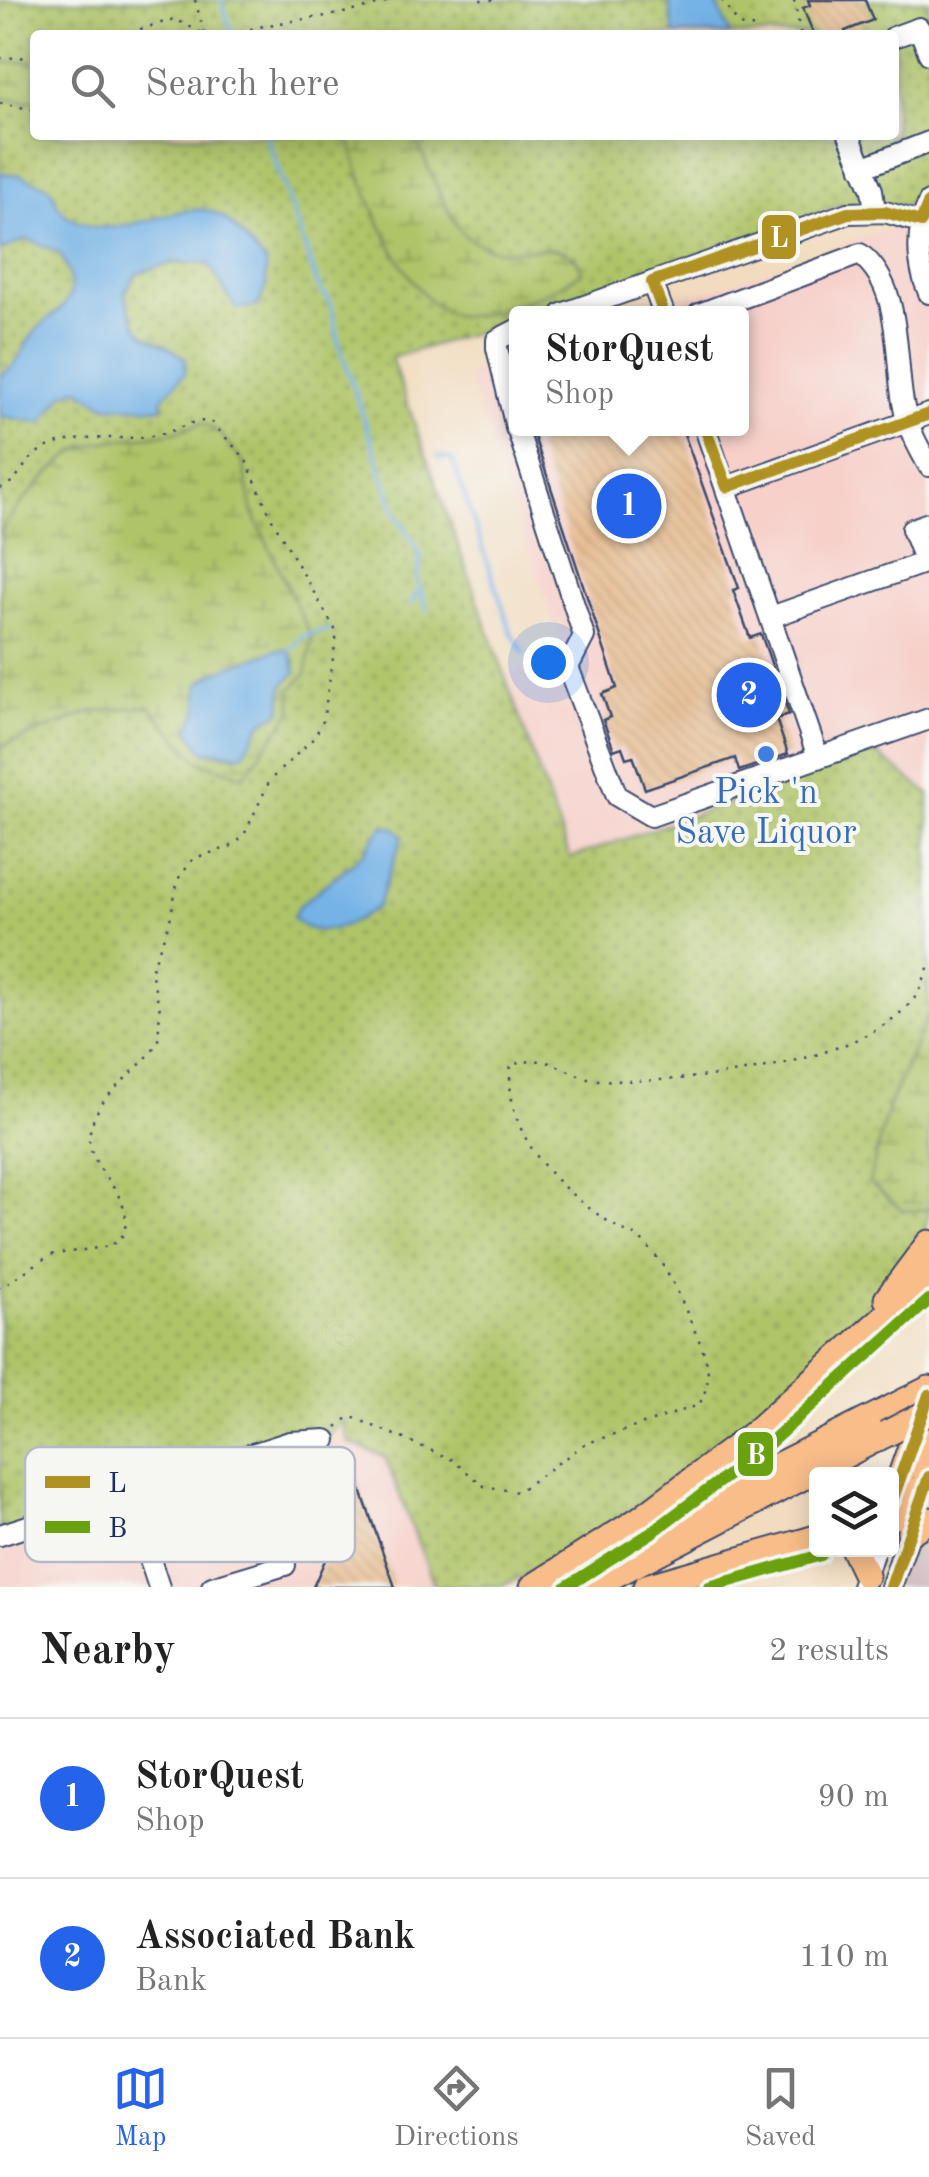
<!DOCTYPE html>
<html lang="en">
<head>
<meta charset="utf-8">
<style>
  :root { --surface:#fff; --page:#f6f6f6; --text:#222; --muted:#767676; --line:#e0e0e0; --accent:#2563eb }
  body { margin:0; font-family:"Old Standard TT",serif; background:var(--page); color:var(--text) }
  .controls { position:absolute; right:30px; bottom:30px; display:grid; overflow:hidden; border-radius:10px; box-shadow:0 5px 25px #0003 }
  .controls button { width:90px; height:90px; display:grid; place-items:center; padding:0; border:0; border-bottom:2px solid var(--line); background:var(--surface); color:var(--text); font:50px sans-serif }
  .you { position:absolute; left:548px; top:662px; width:35px; height:35px; margin:-25px; border:8px solid #fff; border-radius:50%; background:#1a73e8; box-shadow:0 0 0 15px #1a73e833 }
  .badge { display:grid; place-items:center; width:65px; height:65px; border-radius:50%; background:var(--accent); color:#fff; font-size:32px; font-weight:700 }
  .pin { position:absolute; translate:-50% -50%; border:5px solid #fff; box-shadow:0 2px 10px #0006 }
  .popup { position:absolute; left:509px; top:306px; width:240px; height:130px; box-sizing:border-box; display:grid; place-content:center; border-radius:10px; background:var(--surface); filter:drop-shadow(0 2px 8px #0005); font-size:32px; white-space:nowrap; color:var(--muted) }
  .popup b { font-size:38px; color:var(--text) }
  .popup::after { content:''; position:absolute; left:50%; top:100%; margin-left:-20px; border:20px solid transparent; border-top-color:var(--surface) }
  .list { margin:0; padding:0; list-style:none }
  h2 { display:flex; justify-content:space-between; align-items:center; height:130px; margin:0; padding:0 40px; font-size:42px }
  h2 small { font-size:32px; font-weight:400; color:var(--muted) }
  .list li { display:grid; grid-template-columns:65px 1fr auto; gap:30px; align-items:center; box-sizing:border-box; height:160px; padding:0 40px; border-top:2px solid var(--line) }
  .list b { display:block; font-size:38px; white-space:nowrap }
  .list p { margin:0; font-size:32px; white-space:nowrap; color:var(--muted) }
  .list em { font-size:32px; font-style:normal; color:var(--muted) }
  .icon { flex:none; width:55px; height:55px; fill:none; stroke:currentColor; stroke-width:2; stroke-linecap:round; stroke-linejoin:round }
  .map { position:relative; flex:none; width:929px; height:1587px; overflow:hidden }
  .search { position:absolute; background:var(--surface); box-shadow:0 5px 25px #0003; left:30px; right:30px; top:30px; height:110px; display:flex; align-items:center; gap:25px; box-sizing:border-box; padding:0 35px; border-radius:10px; color:var(--muted); font-size:38px }
  .sheet { height:450px; background:var(--surface) }
  nav { display:flex; justify-content:space-around; align-items:center; box-sizing:border-box; height:140px; border-top:2px solid var(--line); background:var(--surface); font-size:28px; color:var(--muted) }
  nav a { display:grid; justify-items:center; gap:5px }
  nav .on { color:var(--accent) }
  .map>svg:first-child { display:block }
  .built { fill:#f7d0ca }
  .industrial { fill:#d2bec2 }
  .grass { fill:url(#grass-dots); stroke:#657a63; stroke-width:2.5; fill-rule:evenodd }
  .wetland { fill:url(#wetland-marsh); stroke:#657a63; stroke-width:2.5; fill-rule:evenodd }
  .water { fill:#74b2e6; stroke:#4870a2; stroke-width:2.5 }
  .lines { fill:none; stroke-linecap:round; stroke-linejoin:round }
  .stream { stroke:#74b2e6; stroke-width:4 }
  .building { fill:url(#building-back-hatch) }
  .minor-casing { stroke:#3b496d; stroke-width:24 }
  .major-casing { stroke:#3b496d; stroke-width:29 }
  .path { stroke:#3b496d; stroke-width:2.5; stroke-dasharray:2.5 8; stroke-linecap:butt }
  .minor { stroke:#fff; stroke-width:20 }
  .major { stroke:#f8bd89; stroke-width:25 }
  .major-bridge-casing { stroke:#3b496d; stroke-width:29; stroke-linecap:butt }
  .major-bridge { stroke:#f8bd89; stroke-width:25 }
  .bus-1-casing { stroke:#f6f6f2; stroke-width:20 }
  .bus-2-casing { stroke:#f6f6f2; stroke-width:20 }
  .bus-1 { stroke:#af9221; stroke-width:12 }
  .bus-2 { stroke:#6aa10e; stroke-width:12 }
  .shop-dot { fill:#3f7fe0; stroke:#f6f6f2; stroke-width:4 }
  .labels { text-anchor:middle; stroke-width:8; stroke-linejoin:round; paint-order:stroke }
  .shop-label { font-size:35px; fill:#366cbe; stroke:#f6f6f2 }
  .key { fill:#f6f6f2; stroke:#b4bac6; stroke-width:2.5 }
  .key-label { font-size:28px; fill:#1b2f5e }
  .line-badge { stroke:#f6f6f2; stroke-width:4 }
  .badge-label { font-size:28px; text-anchor:middle; font-weight:bold; fill:#fff }
</style>
</head>
<body>
<div class="map">
<svg width="929" height="1587" viewBox="0 0 929 1587">
  <defs>
    <pattern id="grass-dots" width="8" height="8" patternUnits="userSpaceOnUse" patternTransform="scale(2.5)"><rect width="8" height="8" fill="#afc468"/><path d="M2 2h.1M6 6h.1" fill="none" stroke="#8ea059" stroke-width="1.8" stroke-linecap="round"/></pattern>
    <pattern id="wetland-marsh" width="20" height="14" patternUnits="userSpaceOnUse" patternTransform="scale(2.5)"><rect width="20" height="14" fill="#afc468"/><path d="M1 5h8M5 5V1M11 12h8M15 12V8" fill="none" stroke="#8ea059"/></pattern>
    <pattern id="building-back-hatch" width="6" height="6" patternUnits="userSpaceOnUse" patternTransform="scale(2.5)"><rect width="6" height="6" fill="#e6ba8c"/><path d="M-1 5l2 2M0 0l6 6M5-1l2 2" fill="none" stroke="#c5a07b"/></pattern>
  </defs>
  <rect width="100%" height="100%" fill="#f6f6f2"/>
  <filter id="ink" filterUnits="userSpaceOnUse"><feTurbulence type="fractalNoise" baseFrequency=".01" numOctaves="2"/><feDisplacementMap in="SourceGraphic" scale="20" xChannelSelector="R" yChannelSelector="G"/><feConvolveMatrix kernelMatrix="1 2 1 2 8 2 1 2 1" color-interpolation-filters="sRGB"/></filter>
  <filter id="wash" filterUnits="userSpaceOnUse"><feTurbulence type="fractalNoise" baseFrequency=".0048" numOctaves="4" result="noise"/><feDisplacementMap in="SourceGraphic" scale="40" xChannelSelector="R" yChannelSelector="G"/><feGaussianBlur stdDeviation="2.25" result="paint"/><feColorMatrix in="noise" values="0 0 0 0 0 0 0 0 0 0 0 0 0 0 0 0 0 1.4 0 .05"/><feComposite in="paint" operator="in"/></filter>
  <g filter="url(#wash)">
    <rect width="100%" height="100%" fill="#f2dcbf"/>
    <g class="built">
      <path d="M929,216V794L875,752L570,859L506,673L564,652L467,373L516,356V428H742V314L642,313Z"/>
      <path d="M309,1438L348,1442L385,1457L435,1587H0V1535Z"/>
    </g>
    <path class="industrial" d="M925,1488L929,1587H891Z"/>
    <path class="grass" d="M0,0H929V185L917,205H841L534,313L516,314V320L503,324L391,358L570,858L875,752L929,794V1013L888,1107L903,1210L929,1209C929,1306 595,1550 503,1585C485,1587 455,1587 435,1587L385,1457L348,1442L342,1421L326,1440L0,1535ZM35,35H894V135H35Z"/>
    <g class="wetland">
      <path d="M35,61V102L0,98V63Z"/>
      <path d="M350,135H414C425,157 451,229 470,239C479,244 496,252 507,251C532,251 573,238 582,272C556,290 486,323 453,315C409,304 354,178 350,135Z"/>
      <path d="M202,423L219,432L243,463L253,513L312,639L306,674L291,690L292,711L244,776L198,761L149,706L91,712L0,747C0,715 0,547 2,531C12,510 62,456 82,448C124,433 156,442 202,423ZM272,653L295,659L296,672L283,685L281,712L266,718L236,756L203,751L189,730L198,710L199,684L216,672Z"/>
      <path d="M929,1013V1209L903,1211L869,1182L888,1107Z"/>
    </g>
    <g class="water">
      <path d="M669,0H715L731,35H674Z"/>
      <path d="M0,173L20,175L49,187C56,196 54,204 64,213C108,251 175,201 209,211C235,219 246,245 266,262V288L258,306L236,309L209,264L172,263L137,273L125,292C141,352 148,328 186,359L185,373L162,399L163,408L106,406L78,389L63,395L42,423L0,416V377C24,357 14,364 29,340C49,307 92,310 59,252L26,239L0,251Z"/>
      <path d="M276,650H290L296,672L283,685L281,712L262,723L243,754L203,751L189,730L198,710L199,684L216,672Z"/>
      <path d="M383,826L395,828L403,836L377,907C354,924 314,944 293,917L300,905L361,856Z"/>
    </g>
    <g class="lines">
      <g class="stream">
        <path d="M221,0L233,35"/>
        <path d="M266,135L318,285L331,304L339,344L395,511L421,556L417,580L427,610"/>
        <path d="M438,457L452,459L512,634L524,653"/>
        <path d="M411,603L419,591"/>
        <path d="M290,650L303,636L330,630"/>
      </g>
    </g>
    <g id="blocks">
      <g class="building">
        <path d="M808,0H865L873,20L845,31L846,35H814L803,8L810,5Z"/>
        <path d="M546,428H682L739,588L733,590L750,638L761,634L789,714L776,719L788,754L739,771L735,758L645,789L633,756L626,758L622,747L614,750L603,720L610,717L602,694L617,688L533,433Z"/>
        <path d="M351,1462L395,1587H313L326,1558L298,1480Z"/>
      </g>
    </g>
  </g>
  <g filter="url(#ink)">
    <use href="#blocks" fill-opacity="0" stroke="#3b496d" stroke-width="2.5"/>
    <g class="lines">
      <defs>
        <g id="minor">
          <path d="M894,37L919,28L929,54"/>
          <path d="M849,135L872,190L875,211"/>
          <path d="M862,168L929,142"/>
          <path d="M929,202C916,231 916,263 929,293"/>
          <path d="M652,282L664,314"/>
          <path d="M562,314L848,213L885,212L929,225"/>
          <path d="M699,314L860,254C908,291 891,372 908,423C913,438 921,452 929,466"/>
          <path d="M516,330L497,340V348L516,428"/>
          <path d="M517,428L584,636L568,667L617,796L651,816L929,719"/>
          <path d="M705,428L818,757"/>
          <path d="M727,487L929,414"/>
          <path d="M925,562L912,529L929,523"/>
          <path d="M771,617L929,561"/>
          <path d="M0,1535L290,1442L326,1440"/>
          <path d="M146,1548L159,1587"/>
          <path d="M212,1587L285,1565"/>
          <path d="M862,1587L874,1550"/>
          <path d="M891,1587L915,1518"/>
        </g>
        <g id="major">
          <path d="M887,1299L929,1243"/>
          <path d="M923,1438L919,1456L929,1480"/>
          <path d="M892,1501L926,1404"/>
          <path d="M892,1517L911,1505L929,1477"/>
          <path d="M910,1532L929,1520"/>
          <path d="M635,1538L929,1389"/>
          <path d="M854,1550L866,1575"/>
          <path d="M533,1587L640,1519L753,1434L929,1277"/>
          <path d="M591,1587L886,1434"/>
          <path d="M646,1587L816,1538"/>
        </g>
      </defs>
      <use href="#minor" class="minor-casing"/>
      <use href="#major" class="major-casing"/>
      <g class="path">
        <path d="M195,0L204,32"/>
        <path d="M480,0H495"/>
        <path d="M722,0L739,25L756,28"/>
        <path d="M794,0L801,35"/>
        <path d="M120,35L175,19L206,35"/>
        <path d="M230,35C283,17 340,20 391,0"/>
        <path d="M0,58L35,57"/>
        <path d="M0,103L35,110"/>
        <path d="M0,488C19,483 23,461 40,451C73,430 129,444 165,433C181,429 193,418 211,422L245,458L272,519L337,633L323,721L314,738L270,780L243,837L230,847L194,858L178,879L170,920L151,971L160,1010L158,1041C143,1071 101,1089 91,1127C79,1170 139,1191 123,1235L111,1246L50,1255L0,1288"/>
        <path d="M337,1427L350,1416L451,1459L484,1486L517,1492L585,1444L699,1405C715,1374 707,1358 693,1327C679,1295 669,1267 643,1242C636,1234 626,1232 617,1227C560,1192 502,1136 511,1064C520,1063 532,1060 542,1061C562,1065 579,1079 600,1080C683,1085 857,1067 913,1000C921,991 924,977 929,966"/>
      </g>
      <use href="#minor" class="minor"/>
      <use href="#major" class="major"/>
      <defs>
        <path id="major-bridge" d="M886,1434L929,1412"/>
      </defs>
      <use href="#major-bridge" class="major-bridge-casing"/>
      <use href="#major-bridge" class="major-bridge"/>
      <defs>
        <g id="bus-1">
          <path d="M664,314L652,282L848,213L885,212L921,222L929,202"/>
          <path d="M705,428L727,487L929,414"/>
          <path d="M892,1501L929,1395"/>
          <path d="M891,1587L929,1477"/>
        </g>
        <g id="bus-2">
          <path d="M566,1587L651,1533L764,1448L929,1300"/>
          <path d="M709,1587L821,1555"/>
        </g>
      </defs>
      <use href="#bus-1" class="bus-1-casing"/>
      <use href="#bus-2" class="bus-2-casing"/>
      <use href="#bus-1" class="bus-1"/>
      <use href="#bus-2" class="bus-2"/>
    </g>
  </g>
  <circle class="shop-dot" cx="766" cy="754" r="10"/>
  <g class="labels">
    <g class="shop-label">
      <text x="766" y="803">Pick 'n<tspan x="766" dy="40">Save Liquor</tspan></text>
    </g>
  </g>
  <rect x="25" y="1447" width="330" height="115" rx="15" class="key"/>
  <rect x="45" y="1476" width="45" height="12" fill="#af9221"/>
  <rect x="45" y="1521" width="45" height="12" fill="#6aa10e"/>
  <g class="key-label">
    <text x="108" y="1492">L</text>
    <text x="108" y="1537">B</text>
  </g>
  <g class="line-badge">
    <rect x="760" y="213" width="38" height="48" rx="10" fill="#af9221"/>
    <rect x="736" y="1430" width="39" height="48" rx="10" fill="#6aa10e"/>
  </g>
  <g class="badge-label">
    <text x="779" y="247">L</text>
    <text x="756" y="1464">B</text>
  </g>
</svg>
<div class="controls">
<button><svg class="icon" aria-label="layers" viewBox="0 0 24 24"><path d="M12 4l9 5-9 5-9-5zM3 14l9 5 9-5"/></svg></button>
</div>
<div class="you"></div>
<div class="pin badge" style="left:629px;top:506px">1</div>
<div class="popup"><b>StorQuest</b>Shop</div>
<div class="pin badge" style="left:749px;top:695px">2</div>
<div class="search"><svg class="icon" aria-label="search" viewBox="0 0 24 24"><circle cx="10" cy="10" r="6"/><path d="M15 15l6 6"/></svg>Search here</div>
</div>
<section class="sheet">
<h2>Nearby<small>2 results</small></h2>
<ul class="list">
<li><span class="badge">1</span><div><b>StorQuest</b><p>Shop</p></div><em>90 m</em></li>
<li><span class="badge">2</span><div><b>Associated Bank</b><p>Bank</p></div><em>110 m</em></li>
</ul>
</section>
<nav>
<a class="on"><svg class="icon" aria-label="map" viewBox="0 0 24 24"><path d="M3 6l6-2 6 2 6-2v14l-6 2-6-2-6 2zM9 4v14M15 6v14"/></svg>Map</a>
<a><svg class="icon" aria-label="directions" viewBox="0 0 24 24"><path d="M12 3l9 9-9 9-9-9zM9 14v-3h6M13 9l2 2-2 2"/></svg>Directions</a>
<a><svg class="icon" aria-label="saved" viewBox="0 0 24 24"><path d="M7 4h10v16l-5-4-5 4z"/></svg>Saved</a>
</nav>
</body>
</html>
